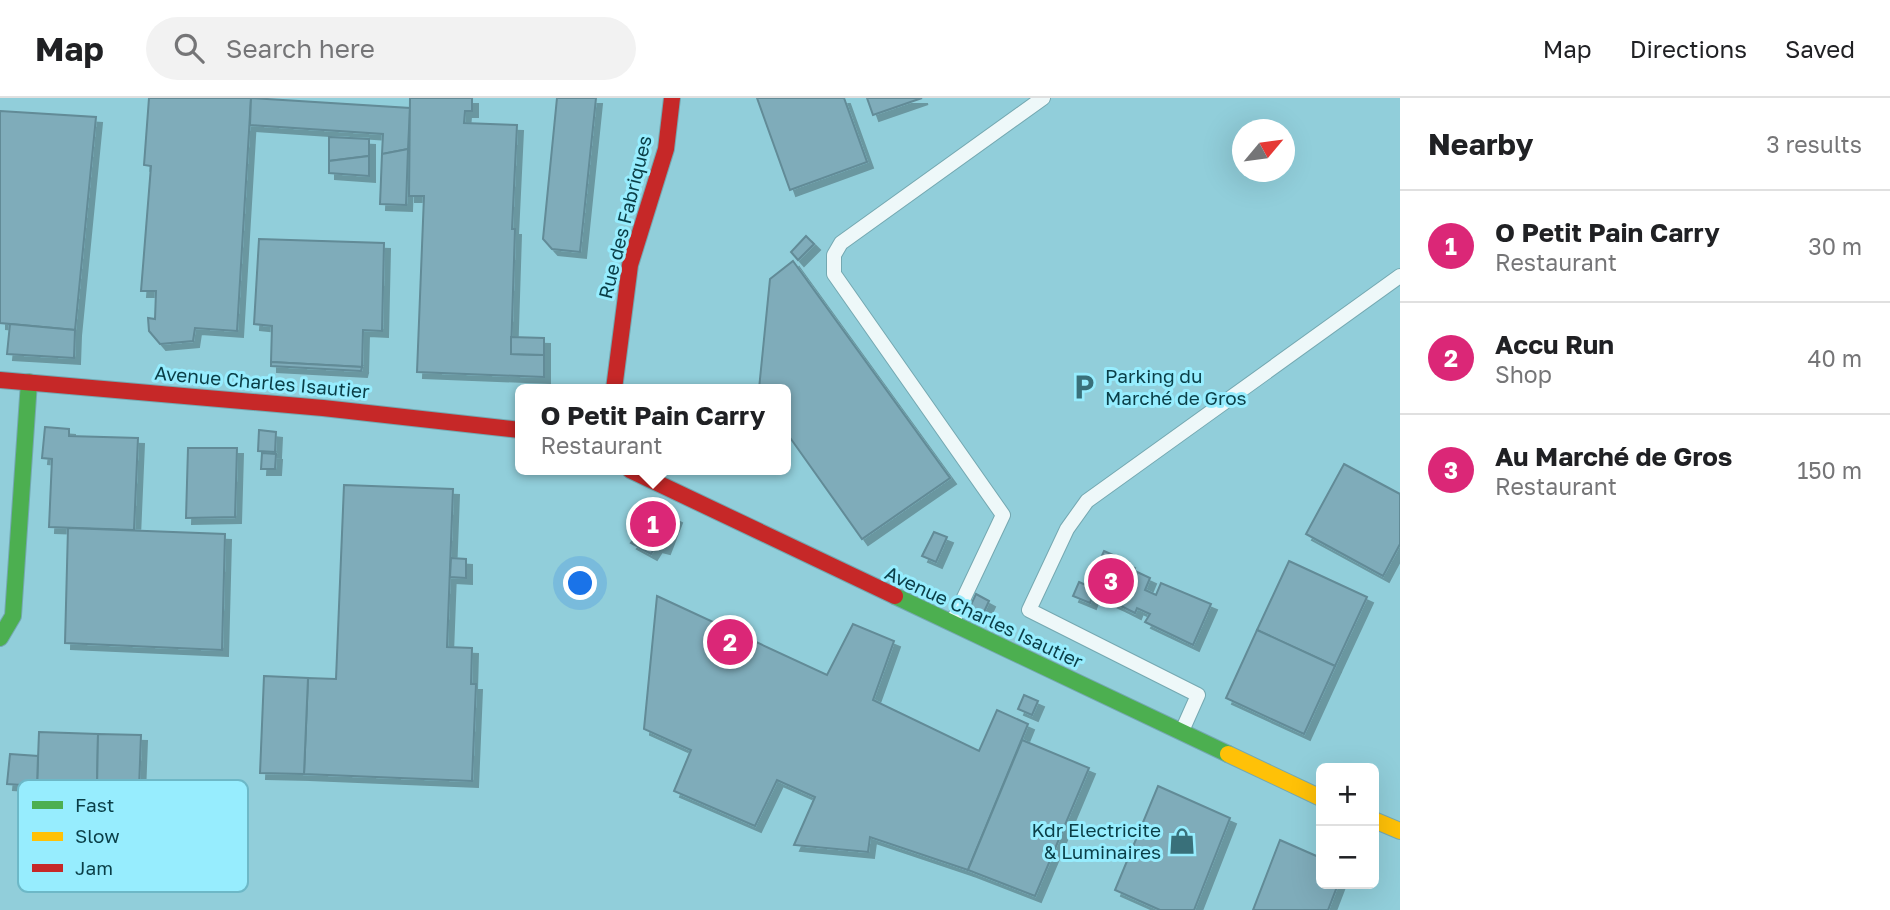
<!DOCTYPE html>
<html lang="en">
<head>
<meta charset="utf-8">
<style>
  :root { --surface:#fff; --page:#f2f2f2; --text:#202124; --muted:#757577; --line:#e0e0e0; --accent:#db2777 }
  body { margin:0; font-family:"Golos Text",sans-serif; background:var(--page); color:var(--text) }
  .controls { position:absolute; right:21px; bottom:21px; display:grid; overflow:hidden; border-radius:10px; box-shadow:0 7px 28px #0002 }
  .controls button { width:63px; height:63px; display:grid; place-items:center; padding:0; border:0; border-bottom:2px solid var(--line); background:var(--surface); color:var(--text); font:35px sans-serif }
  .compass { position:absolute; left:1232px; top:21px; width:63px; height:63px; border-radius:50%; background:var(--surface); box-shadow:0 7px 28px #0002; rotate:61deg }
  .you { position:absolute; left:581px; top:486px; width:24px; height:24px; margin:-18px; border:5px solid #fff; border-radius:50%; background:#1a73e8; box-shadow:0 0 0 10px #1a73e833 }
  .badge { display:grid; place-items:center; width:46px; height:46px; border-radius:50%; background:var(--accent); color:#fff; font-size:23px; font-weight:700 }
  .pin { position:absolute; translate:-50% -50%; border:4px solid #fff; box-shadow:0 2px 7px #0006 }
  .popup { position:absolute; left:515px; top:286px; width:276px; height:91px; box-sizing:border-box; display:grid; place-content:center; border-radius:10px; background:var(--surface); filter:drop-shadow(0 2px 5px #0005); font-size:23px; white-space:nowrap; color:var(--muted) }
  .popup b { font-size:26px; color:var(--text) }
  .popup::after { content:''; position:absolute; left:50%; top:100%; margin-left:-14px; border:14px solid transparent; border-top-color:var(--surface) }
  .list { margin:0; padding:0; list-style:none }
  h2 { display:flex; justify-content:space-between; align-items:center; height:91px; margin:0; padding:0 28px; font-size:30px }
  h2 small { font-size:23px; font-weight:400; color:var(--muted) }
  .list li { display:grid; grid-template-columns:46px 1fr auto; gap:21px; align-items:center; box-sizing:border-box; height:112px; padding:0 28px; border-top:2px solid var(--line) }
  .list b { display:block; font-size:26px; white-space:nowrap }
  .list p { margin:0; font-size:23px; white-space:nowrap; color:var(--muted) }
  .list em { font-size:23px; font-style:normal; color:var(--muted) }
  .icon { flex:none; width:38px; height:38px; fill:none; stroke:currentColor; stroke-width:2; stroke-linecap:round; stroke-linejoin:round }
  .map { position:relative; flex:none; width:1400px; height:812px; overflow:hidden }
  header { display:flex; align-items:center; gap:42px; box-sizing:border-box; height:98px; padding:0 35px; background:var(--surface); border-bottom:2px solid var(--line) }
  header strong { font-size:33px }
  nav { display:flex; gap:38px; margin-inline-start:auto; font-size:24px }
  .search { width:490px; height:63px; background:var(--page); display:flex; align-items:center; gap:18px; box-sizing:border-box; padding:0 24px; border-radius:38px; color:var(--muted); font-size:26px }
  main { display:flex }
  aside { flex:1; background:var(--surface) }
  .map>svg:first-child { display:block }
  .building { fill:#7facba; stroke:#628b97; stroke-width:2; filter:url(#shadow) }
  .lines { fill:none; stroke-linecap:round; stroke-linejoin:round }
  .lane-casing { stroke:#74a8b1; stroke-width:16 }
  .fast-casing { stroke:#74a8b1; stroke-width:18 }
  .slow-casing { stroke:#74a8b1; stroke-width:18 }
  .jam-casing { stroke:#74a8b1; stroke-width:18 }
  .lane { stroke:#eef8f9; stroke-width:14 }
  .fast { stroke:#4caf50; stroke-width:16 }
  .slow { stroke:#ffc107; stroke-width:16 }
  .jam { stroke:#c62828; stroke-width:16 }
  .labels { text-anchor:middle; stroke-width:6; stroke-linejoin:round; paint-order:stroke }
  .street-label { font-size:19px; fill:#0a3e47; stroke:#97edfe }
  .poi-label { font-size:19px; fill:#0a3e47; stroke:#97edfe; text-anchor:start }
  .key { fill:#97edfe; stroke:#6db8c7; stroke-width:2 }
  .key-label { font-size:19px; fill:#0a3e47 }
</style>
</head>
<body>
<header>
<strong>Map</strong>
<div class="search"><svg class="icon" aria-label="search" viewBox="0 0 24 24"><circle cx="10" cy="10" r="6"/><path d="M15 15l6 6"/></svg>Search here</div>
<nav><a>Map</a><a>Directions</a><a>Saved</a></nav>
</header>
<main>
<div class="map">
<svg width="1400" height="812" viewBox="0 0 1400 812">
  <defs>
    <filter id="shadow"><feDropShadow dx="6" dy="6" stdDeviation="0" flood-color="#0004"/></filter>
  </defs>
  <rect width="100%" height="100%" fill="#91ceda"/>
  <g class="building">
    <path d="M149,0H251L237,233L195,230L193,243L160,246L149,233L148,220L155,221L156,193H141L151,68L144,67Z"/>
    <path d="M251,0L410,10L408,51L382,56L383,36L250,27Z"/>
    <path d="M410,0H472V13H465L464,25L517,27L512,131H515L511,256L544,257V279L417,274L424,98H409Z"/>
    <path d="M557,0H596L580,154L552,151L543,141Z"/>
    <path d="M757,0H844L867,64L790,92Z"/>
    <path d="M867,0H922L873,17Z"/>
    <path d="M0,13L96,19L75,232L0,225Z"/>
    <path d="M329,39L369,41V58L329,63Z"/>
    <path d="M408,51L406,107L380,106L382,56Z"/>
    <path d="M369,58V78L329,75V63Z"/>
    <path d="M806,138L814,146L798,162L791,154Z"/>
    <path d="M259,141L384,145L382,233L363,232L362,269L271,264L272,228L254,226Z"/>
    <path d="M793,163L950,380L862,441L786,334V291H759L770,181Z"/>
    <path d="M10,226L75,232L74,260L7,256Z"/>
    <path d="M511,239L544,240V257L511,256Z"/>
    <path d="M271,264L362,269L361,273L271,268Z"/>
    <path d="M45,329L69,331V338L138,340L134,432L49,429L52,361L42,360Z"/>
    <path d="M259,332L276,334L275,354L258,353Z"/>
    <path d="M188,350H237L235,419L186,420Z"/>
    <path d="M262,355L276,356L275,371H261Z"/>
    <path d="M1344,366L1400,396V446L1383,478L1306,436Z"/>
    <path d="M344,387L453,391L447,549L472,550L471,586H476L472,683L304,676L308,580L336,581Z"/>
    <path d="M644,403L676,419L664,450L656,448L651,456L631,445L637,438L629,433Z"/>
    <path d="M68,430L225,436L222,552L65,545Z"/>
    <path d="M934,434L947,439L936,464L922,458Z"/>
    <path d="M1104,453L1129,464L1125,474L1134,478L1121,508L1094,496L1095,491L1088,488Z"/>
    <path d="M451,460L466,461V480L450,479Z"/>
    <path d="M1289,463L1367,499L1335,568L1257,532Z"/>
    <path d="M1135,473L1150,480L1145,492L1156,497L1161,485L1211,506L1193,547L1145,524L1150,516L1137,510L1135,515L1121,508Z"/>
    <path d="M1079,484L1095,491L1090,505L1073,498Z"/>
    <path d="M976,496L989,503L983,516L970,509Z"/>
    <path d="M657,498L827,577L853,526L894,543L873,602L979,653L997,612L1028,626L968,772L870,739L868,754L794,747L815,699L777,682L755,728L674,693L691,652L644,631Z"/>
    <path d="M1257,532L1335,568L1304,636L1226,600Z"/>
    <path d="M264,578L308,580L304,676L260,675Z"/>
    <path d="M1024,597L1038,603L1032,617L1018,611Z"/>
    <path d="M39,634L98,636L97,690L37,688Z"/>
    <path d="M98,636L141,637L139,690H97Z"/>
    <path d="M1022,642L1089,670L1035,798L968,772Z"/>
    <path d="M10,656L38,658L37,688L7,686Z"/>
    <path d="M1158,688L1230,720L1194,812H1160L1115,792Z"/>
    <path d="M1280,742L1321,760V786H1338L1328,812H1253Z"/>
  </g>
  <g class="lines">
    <defs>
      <g id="lane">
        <path d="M952,525L1003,417L834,176V157L841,145L1043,0"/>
        <path d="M1182,633L1198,597L1029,512L1067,431L1087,403L1400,178"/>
      </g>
      <g id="fast">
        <path d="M895,498L1228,656"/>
        <path d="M0,540L13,518L29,284"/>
      </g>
      <g id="slow">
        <path d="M1228,656L1321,700"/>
        <path d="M1374,722L1400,733"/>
      </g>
      <g id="jam">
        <path d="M0,282L323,310L520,332"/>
        <path d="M614,291L630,167L666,51L672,0"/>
        <path d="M630,372L895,498"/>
      </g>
    </defs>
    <use href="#lane" class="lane-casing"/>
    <use href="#fast" class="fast-casing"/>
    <use href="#slow" class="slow-casing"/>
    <use href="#jam" class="jam-casing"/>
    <use href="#lane" class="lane"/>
    <use href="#fast" class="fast"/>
    <use href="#slow" class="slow"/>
    <use href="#jam" class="jam"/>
  </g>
  <defs>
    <symbol id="parking-bare" viewBox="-9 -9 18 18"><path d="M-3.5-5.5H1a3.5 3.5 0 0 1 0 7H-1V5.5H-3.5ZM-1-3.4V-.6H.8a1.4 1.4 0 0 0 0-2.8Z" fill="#39707a" stroke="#97edfe" stroke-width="2.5" paint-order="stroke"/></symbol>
    <symbol id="shop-bare" viewBox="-9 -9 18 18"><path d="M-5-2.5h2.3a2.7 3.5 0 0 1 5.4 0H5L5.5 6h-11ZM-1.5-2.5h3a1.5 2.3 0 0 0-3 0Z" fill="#39707a" stroke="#97edfe" stroke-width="2.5" paint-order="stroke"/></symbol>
  </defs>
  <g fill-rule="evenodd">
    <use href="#parking-bare" x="1065" y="270" width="38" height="38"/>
    <use href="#shop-bare" x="1163" y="724" width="38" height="38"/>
  </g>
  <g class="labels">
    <g class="street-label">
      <text transform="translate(625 119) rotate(-76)" y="7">Rue des Fabriques</text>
      <text transform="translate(262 284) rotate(5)" y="7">Avenue Charles Isautier</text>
      <text transform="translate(984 519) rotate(25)" y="7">Avenue Charles Isautier</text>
    </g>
    <g class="poi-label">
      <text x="1105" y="285">Parking du<tspan x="1105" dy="22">Marché de Gros</tspan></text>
      <text x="1161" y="739" text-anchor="end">Kdr Electricite<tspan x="1161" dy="22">&amp; Luminaires</tspan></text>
    </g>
  </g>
  <rect x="18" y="682" width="230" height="112" rx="10" class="key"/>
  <rect x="32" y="703" width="31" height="8" fill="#4caf50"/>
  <rect x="32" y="734" width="31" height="9" fill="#ffc107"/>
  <rect x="32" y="766" width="31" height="8" fill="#c62828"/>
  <g class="key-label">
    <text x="75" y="714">Fast</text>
    <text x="75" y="745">Slow</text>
    <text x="75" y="777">Jam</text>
  </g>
</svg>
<div class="controls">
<button>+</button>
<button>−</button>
</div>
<svg class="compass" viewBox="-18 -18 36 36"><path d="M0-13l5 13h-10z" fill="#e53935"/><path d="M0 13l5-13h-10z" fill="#757577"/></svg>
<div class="you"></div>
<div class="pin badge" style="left:653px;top:426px">1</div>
<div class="popup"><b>O Petit Pain Carry</b>Restaurant</div>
<div class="pin badge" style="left:730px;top:544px">2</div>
<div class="pin badge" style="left:1111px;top:483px">3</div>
</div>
<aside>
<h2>Nearby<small>3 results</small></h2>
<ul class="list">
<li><span class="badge">1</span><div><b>O Petit Pain Carry</b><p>Restaurant</p></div><em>30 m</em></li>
<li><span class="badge">2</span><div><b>Accu Run</b><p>Shop</p></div><em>40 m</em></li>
<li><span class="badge">3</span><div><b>Au Marché de Gros</b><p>Restaurant</p></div><em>150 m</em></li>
</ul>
</aside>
</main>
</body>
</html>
